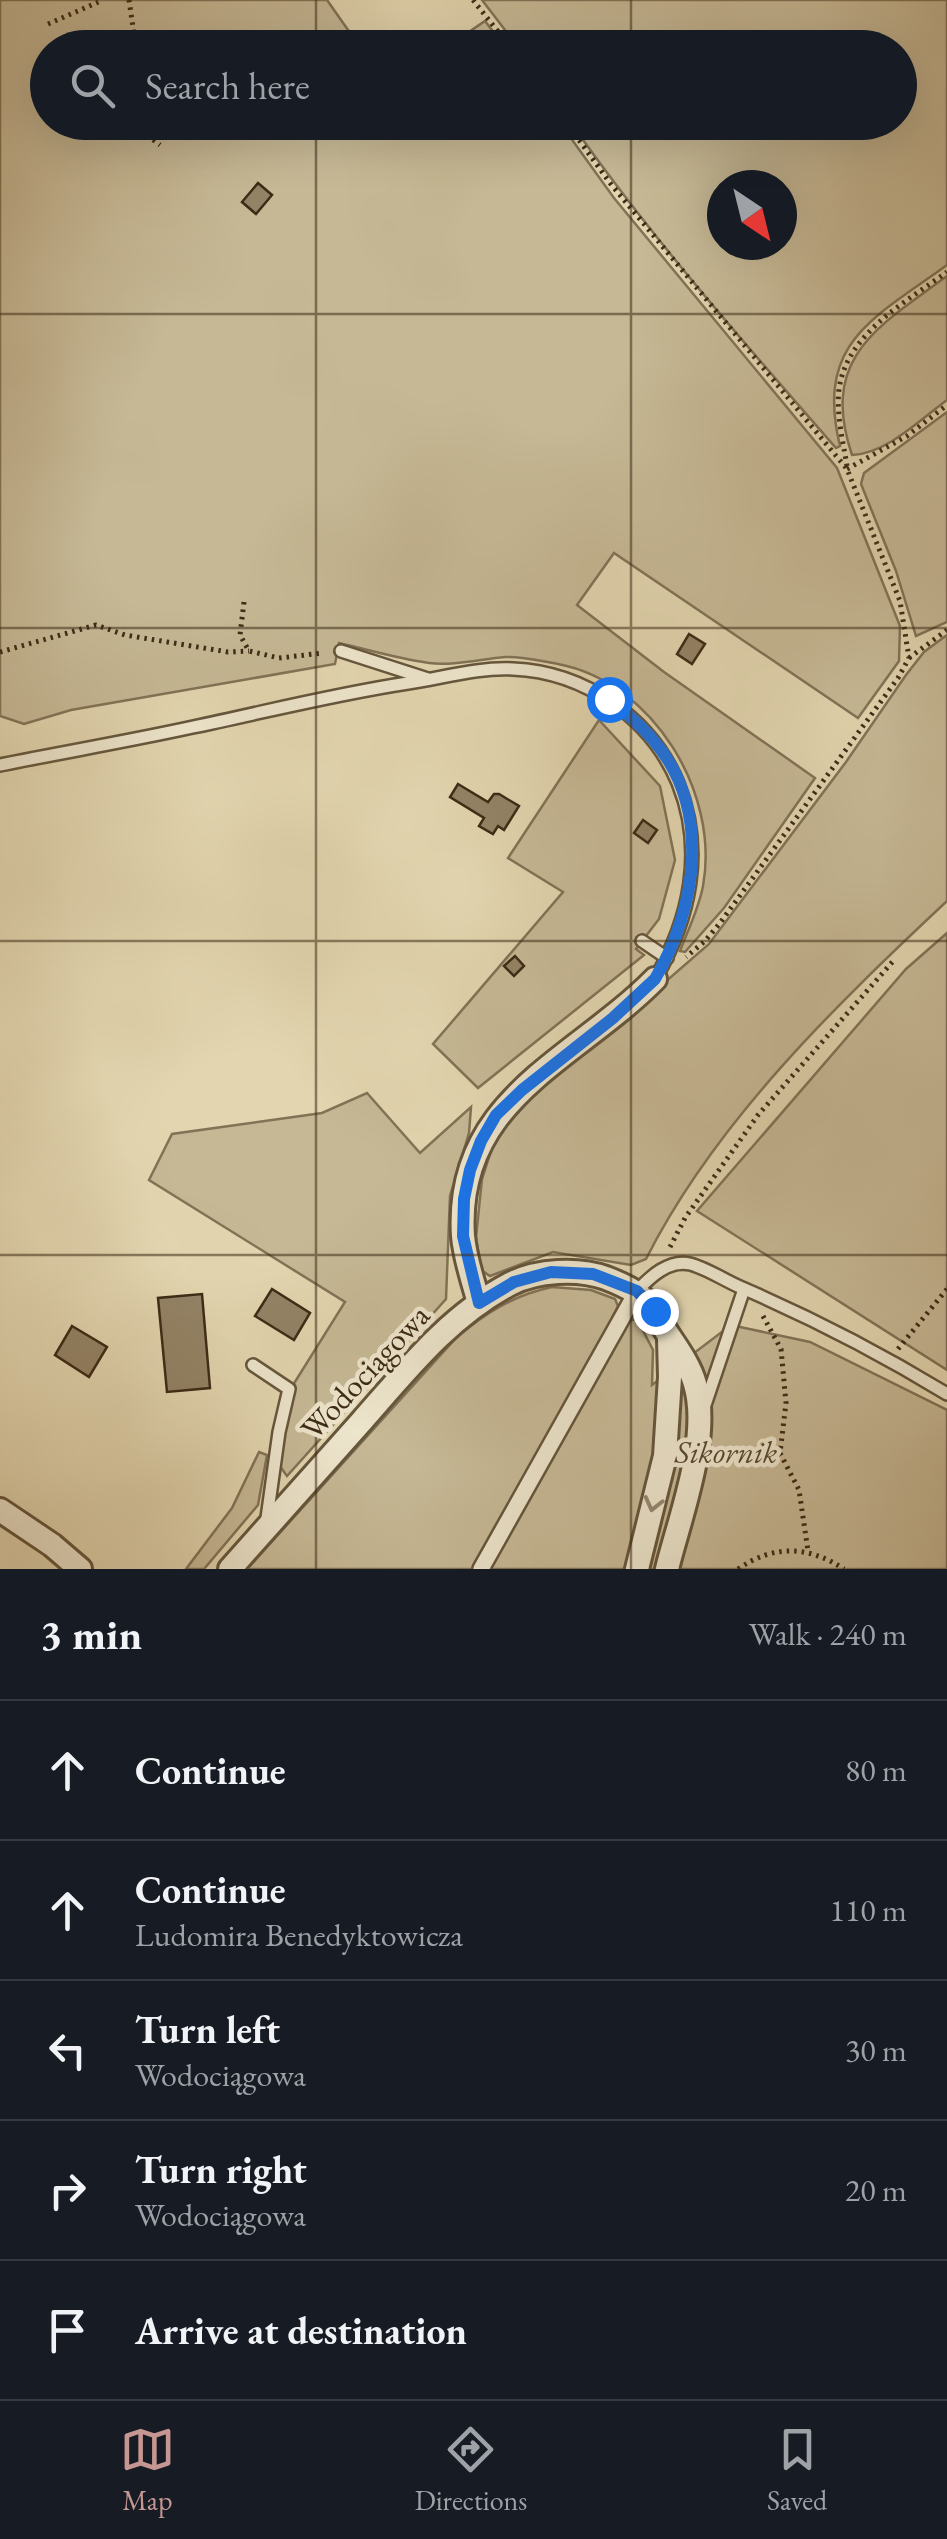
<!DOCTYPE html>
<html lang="en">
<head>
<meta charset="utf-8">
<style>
  :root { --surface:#171b24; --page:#20242c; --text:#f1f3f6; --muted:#9ea1a6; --line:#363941; --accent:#c59692 }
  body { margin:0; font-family:"EB Garamond",serif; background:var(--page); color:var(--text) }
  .compass { position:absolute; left:707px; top:170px; width:90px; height:90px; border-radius:50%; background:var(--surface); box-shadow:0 10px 40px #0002; rotate:145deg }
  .stop { position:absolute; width:30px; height:30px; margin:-22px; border:8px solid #1a73e8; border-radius:50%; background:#fff }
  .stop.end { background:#1a73e8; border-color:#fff; box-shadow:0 2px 10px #0008 }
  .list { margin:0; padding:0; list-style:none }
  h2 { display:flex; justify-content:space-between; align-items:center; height:130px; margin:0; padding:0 40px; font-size:42px }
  h2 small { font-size:32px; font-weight:400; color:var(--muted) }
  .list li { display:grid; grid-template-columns:65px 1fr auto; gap:30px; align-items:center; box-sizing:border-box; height:140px; padding:0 40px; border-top:2px solid var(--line) }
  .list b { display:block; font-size:38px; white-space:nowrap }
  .list p { margin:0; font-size:32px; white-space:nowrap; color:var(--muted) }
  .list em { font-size:32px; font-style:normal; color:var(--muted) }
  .icon { flex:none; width:55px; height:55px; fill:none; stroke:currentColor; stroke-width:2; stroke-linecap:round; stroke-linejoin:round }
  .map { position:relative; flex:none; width:947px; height:1569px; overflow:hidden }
  .search { position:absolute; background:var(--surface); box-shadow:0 10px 40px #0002; left:30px; right:30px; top:30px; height:110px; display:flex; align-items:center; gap:25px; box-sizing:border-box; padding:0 35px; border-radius:55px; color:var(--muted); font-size:38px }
  .sheet { height:830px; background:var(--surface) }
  nav { display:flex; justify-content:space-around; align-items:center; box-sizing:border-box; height:140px; border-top:2px solid var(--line); background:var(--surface); font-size:28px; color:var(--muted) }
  nav a { display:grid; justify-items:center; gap:5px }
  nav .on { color:var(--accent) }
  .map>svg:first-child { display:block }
  .green { fill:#c6b895; stroke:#827256; stroke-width:2.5; fill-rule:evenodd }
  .building { fill:#938366; stroke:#3d2b16; stroke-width:2.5 }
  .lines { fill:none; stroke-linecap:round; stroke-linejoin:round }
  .service-casing { stroke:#66563c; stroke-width:16 }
  .pedestrian-casing { stroke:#66563c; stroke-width:20 }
  .minor-casing { stroke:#66563c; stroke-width:28 }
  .path { stroke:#3d2b16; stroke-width:5; stroke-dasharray:2.5 5; stroke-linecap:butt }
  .service { stroke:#ece4cb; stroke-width:11 }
  .pedestrian { stroke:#ece4cb; stroke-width:15 }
  .minor { stroke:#ece4cb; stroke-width:22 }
  .oneway { stroke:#948870 }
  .route { stroke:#1a73e8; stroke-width:12 }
  .grid { fill:none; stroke:#3d2b16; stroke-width:2.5; stroke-opacity:0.55 }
  .labels { text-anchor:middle; stroke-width:9; stroke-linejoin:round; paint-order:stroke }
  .street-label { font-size:32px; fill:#3d2b16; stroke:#ece4cb }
  .park-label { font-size:32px; font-style:italic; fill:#58472f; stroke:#ece4cb }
</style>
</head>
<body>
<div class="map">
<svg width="947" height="1569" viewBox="0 0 947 1569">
  <rect width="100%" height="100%" fill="#e2d5af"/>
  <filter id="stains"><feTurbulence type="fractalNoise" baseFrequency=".002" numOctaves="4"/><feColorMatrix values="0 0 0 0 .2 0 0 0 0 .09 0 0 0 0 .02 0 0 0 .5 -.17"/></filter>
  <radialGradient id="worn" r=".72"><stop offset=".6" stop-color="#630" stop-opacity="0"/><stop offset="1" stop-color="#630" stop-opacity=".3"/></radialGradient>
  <g class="green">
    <path d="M0,0H327L360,47L48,48V122L560,123L614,198L837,468L900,626L899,661L858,718L614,553L577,605L664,672L815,778L724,908L685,952L680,951C688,930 699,908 703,886C720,793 653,682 558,664C541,661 522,656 505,657C481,659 453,666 429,663C399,659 369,650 339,643L335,664L71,710L24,724L0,716Z"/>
    <path d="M482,0H947V265C873,319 815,342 840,446L836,448C744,343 651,237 571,123L900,122V48L518,47ZM722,185H782V245H722Z"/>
    <path d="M485,21L505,47H447Z"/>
    <path d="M947,276V400C921,419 886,454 852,455C819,357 878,327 947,276Z"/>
    <path d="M947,412V622L916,636L896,571L861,484L864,473Z"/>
    <path d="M947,635V901C836,1005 715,1122 646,1259L631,1265L553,1252L490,1276L481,1270L476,1237L482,1179L497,1132L521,1097L626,1016L709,944L846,762L906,675L924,652Z"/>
    <path d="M599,720L660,786L675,860L659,919L636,949L644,955L478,1088L433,1044L563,892L508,858Z"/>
    <path d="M947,933V1370L697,1211L906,969Z"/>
    <path d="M367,1093L420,1153L471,1107L469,1133L450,1196L446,1299L287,1476L279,1465L293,1385L345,1302L149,1180L172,1134L322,1113Z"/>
    <path d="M552,1287L591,1290L615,1299L618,1306L609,1325L637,1319L653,1350L652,1385L731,1325L810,1342L947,1410V1569H247L456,1338C485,1313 514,1295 552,1287Z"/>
    <path d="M259,1452L267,1455L258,1505L204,1569H186L232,1508Z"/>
  </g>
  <g class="building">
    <path d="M258,183L272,195L256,214L242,202Z"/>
    <path d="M689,634L705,644L692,664L677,654Z"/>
    <path d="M458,784L488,802L494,794H499L519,806L504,830L498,826L493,834L479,826L484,818L450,797Z"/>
    <path d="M643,820L657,830L648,843L634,833Z"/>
    <path d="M515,956L524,966L514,976L504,966Z"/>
    <path d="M272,1289L310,1313L294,1340L255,1316Z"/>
    <path d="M202,1294L210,1388L167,1392L158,1298Z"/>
    <path d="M72,1326L107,1347L89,1377L55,1355Z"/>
  </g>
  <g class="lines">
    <defs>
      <g id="service">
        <path d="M341,651L428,679"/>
        <path d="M0,765C64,752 129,741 193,727C265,712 335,694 408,683C442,678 479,667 513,669C585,672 651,718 678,783C705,850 690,919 655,979"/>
        <path d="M642,941L667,958"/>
        <path d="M637,1291C650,1277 669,1259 690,1264C706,1268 724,1280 740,1287C812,1318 880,1353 947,1394"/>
        <path d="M253,1365L289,1389L279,1432L266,1525"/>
        <path d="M704,1408L744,1289"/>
      </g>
      <path id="pedestrian" d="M481,1569L637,1291"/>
      <g id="minor">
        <path d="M479,1303C473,1281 465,1259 463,1236C454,1099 574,1061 655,979"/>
        <path d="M0,1510L52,1545L80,1569"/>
        <path d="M230,1569C274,1520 317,1471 361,1422C406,1371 449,1316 510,1284C537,1270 578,1268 606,1278C629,1287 646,1295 658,1318C670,1340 688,1359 695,1384C711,1437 680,1516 667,1569"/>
        <path d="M637,1569L665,1456L670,1377L669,1339"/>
      </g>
    </defs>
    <use href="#service" class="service-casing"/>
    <use href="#pedestrian" class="pedestrian-casing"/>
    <use href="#minor" class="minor-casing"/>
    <g class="path">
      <path d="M129,0L136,48"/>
      <path d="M473,0L511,48"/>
      <path d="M48,24L103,0"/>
      <path d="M140,122L148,136L160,145"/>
      <path d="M566,122L610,183L847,469L900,601L909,658L898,678L720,923L705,941L686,957"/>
      <path d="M847,466C843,441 836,414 839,389C847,333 906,302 947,272"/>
      <path d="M847,469L907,436L947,405"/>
      <path d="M244,602L240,635L249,651L279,658L323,653"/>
      <path d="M0,652L96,625L125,635L228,652L249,651"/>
      <path d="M909,658L947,630"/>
      <path d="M670,1247L685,1218L758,1115L895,959"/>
      <path d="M763,1316L781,1349L786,1403L780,1453L799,1490L808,1551"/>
      <path d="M898,1349L947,1289"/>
      <path d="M738,1569C774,1544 809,1546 844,1569"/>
    </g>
    <use href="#service" class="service"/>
    <use href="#pedestrian" class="pedestrian"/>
    <use href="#minor" class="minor"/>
  </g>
  <defs><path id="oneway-chevron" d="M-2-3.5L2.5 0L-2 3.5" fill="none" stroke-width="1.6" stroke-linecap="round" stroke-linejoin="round" transform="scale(2.5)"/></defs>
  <use class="oneway" href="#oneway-chevron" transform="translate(653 1504) rotate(104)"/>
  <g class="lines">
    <path class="route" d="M609,699C625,712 641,725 654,741C712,809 697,908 655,979L613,1018L522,1090L496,1115L481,1141L470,1170L464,1199L463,1236L479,1303L514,1282L551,1272L593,1274L637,1291L655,1311"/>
  </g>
  <path class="grid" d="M316,0V48M631,0V48M316,122V1569M631,122V1569M0,314H947M0,628H947M0,941H947M0,1255H947"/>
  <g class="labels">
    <g class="street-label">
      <text transform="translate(365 1372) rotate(-47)" y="11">Wodociągowa</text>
    </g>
    <g class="park-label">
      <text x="726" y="1463">Sikornik</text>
    </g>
  </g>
  <rect width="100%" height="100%" filter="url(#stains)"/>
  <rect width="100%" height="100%" fill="url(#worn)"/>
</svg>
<svg class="compass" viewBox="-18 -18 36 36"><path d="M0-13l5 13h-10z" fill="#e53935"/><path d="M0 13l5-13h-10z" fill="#9ea1a6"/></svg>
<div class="stop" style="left:609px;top:699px"></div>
<div class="stop end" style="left:655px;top:1311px"></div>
<div class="search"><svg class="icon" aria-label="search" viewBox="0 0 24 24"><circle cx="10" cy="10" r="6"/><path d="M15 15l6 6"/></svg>Search here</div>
</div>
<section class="sheet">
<h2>3 min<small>Walk · 240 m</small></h2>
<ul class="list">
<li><svg class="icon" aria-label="ahead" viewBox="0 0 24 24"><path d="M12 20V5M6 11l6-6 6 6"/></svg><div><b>Continue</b></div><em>80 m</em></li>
<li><svg class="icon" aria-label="ahead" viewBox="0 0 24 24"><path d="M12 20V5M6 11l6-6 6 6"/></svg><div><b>Continue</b><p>Ludomira Benedyktowicza</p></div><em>110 m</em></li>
<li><svg class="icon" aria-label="left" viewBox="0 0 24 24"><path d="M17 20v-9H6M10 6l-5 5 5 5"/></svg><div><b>Turn left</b><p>Wodociągowa</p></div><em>30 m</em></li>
<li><svg class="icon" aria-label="right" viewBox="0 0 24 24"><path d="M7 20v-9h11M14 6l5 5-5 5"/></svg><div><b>Turn right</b><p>Wodociągowa</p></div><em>20 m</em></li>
<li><svg class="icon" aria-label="arrive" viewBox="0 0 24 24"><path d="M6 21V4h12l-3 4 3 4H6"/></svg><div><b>Arrive at destination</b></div></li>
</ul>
</section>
<nav>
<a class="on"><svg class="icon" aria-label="map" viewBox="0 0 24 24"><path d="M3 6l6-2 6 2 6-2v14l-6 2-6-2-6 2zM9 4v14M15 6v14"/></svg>Map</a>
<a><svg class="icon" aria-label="directions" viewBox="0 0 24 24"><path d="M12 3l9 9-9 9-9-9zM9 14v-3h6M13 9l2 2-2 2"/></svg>Directions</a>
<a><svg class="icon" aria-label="saved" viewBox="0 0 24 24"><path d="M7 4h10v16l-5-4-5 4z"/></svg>Saved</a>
</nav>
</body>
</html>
